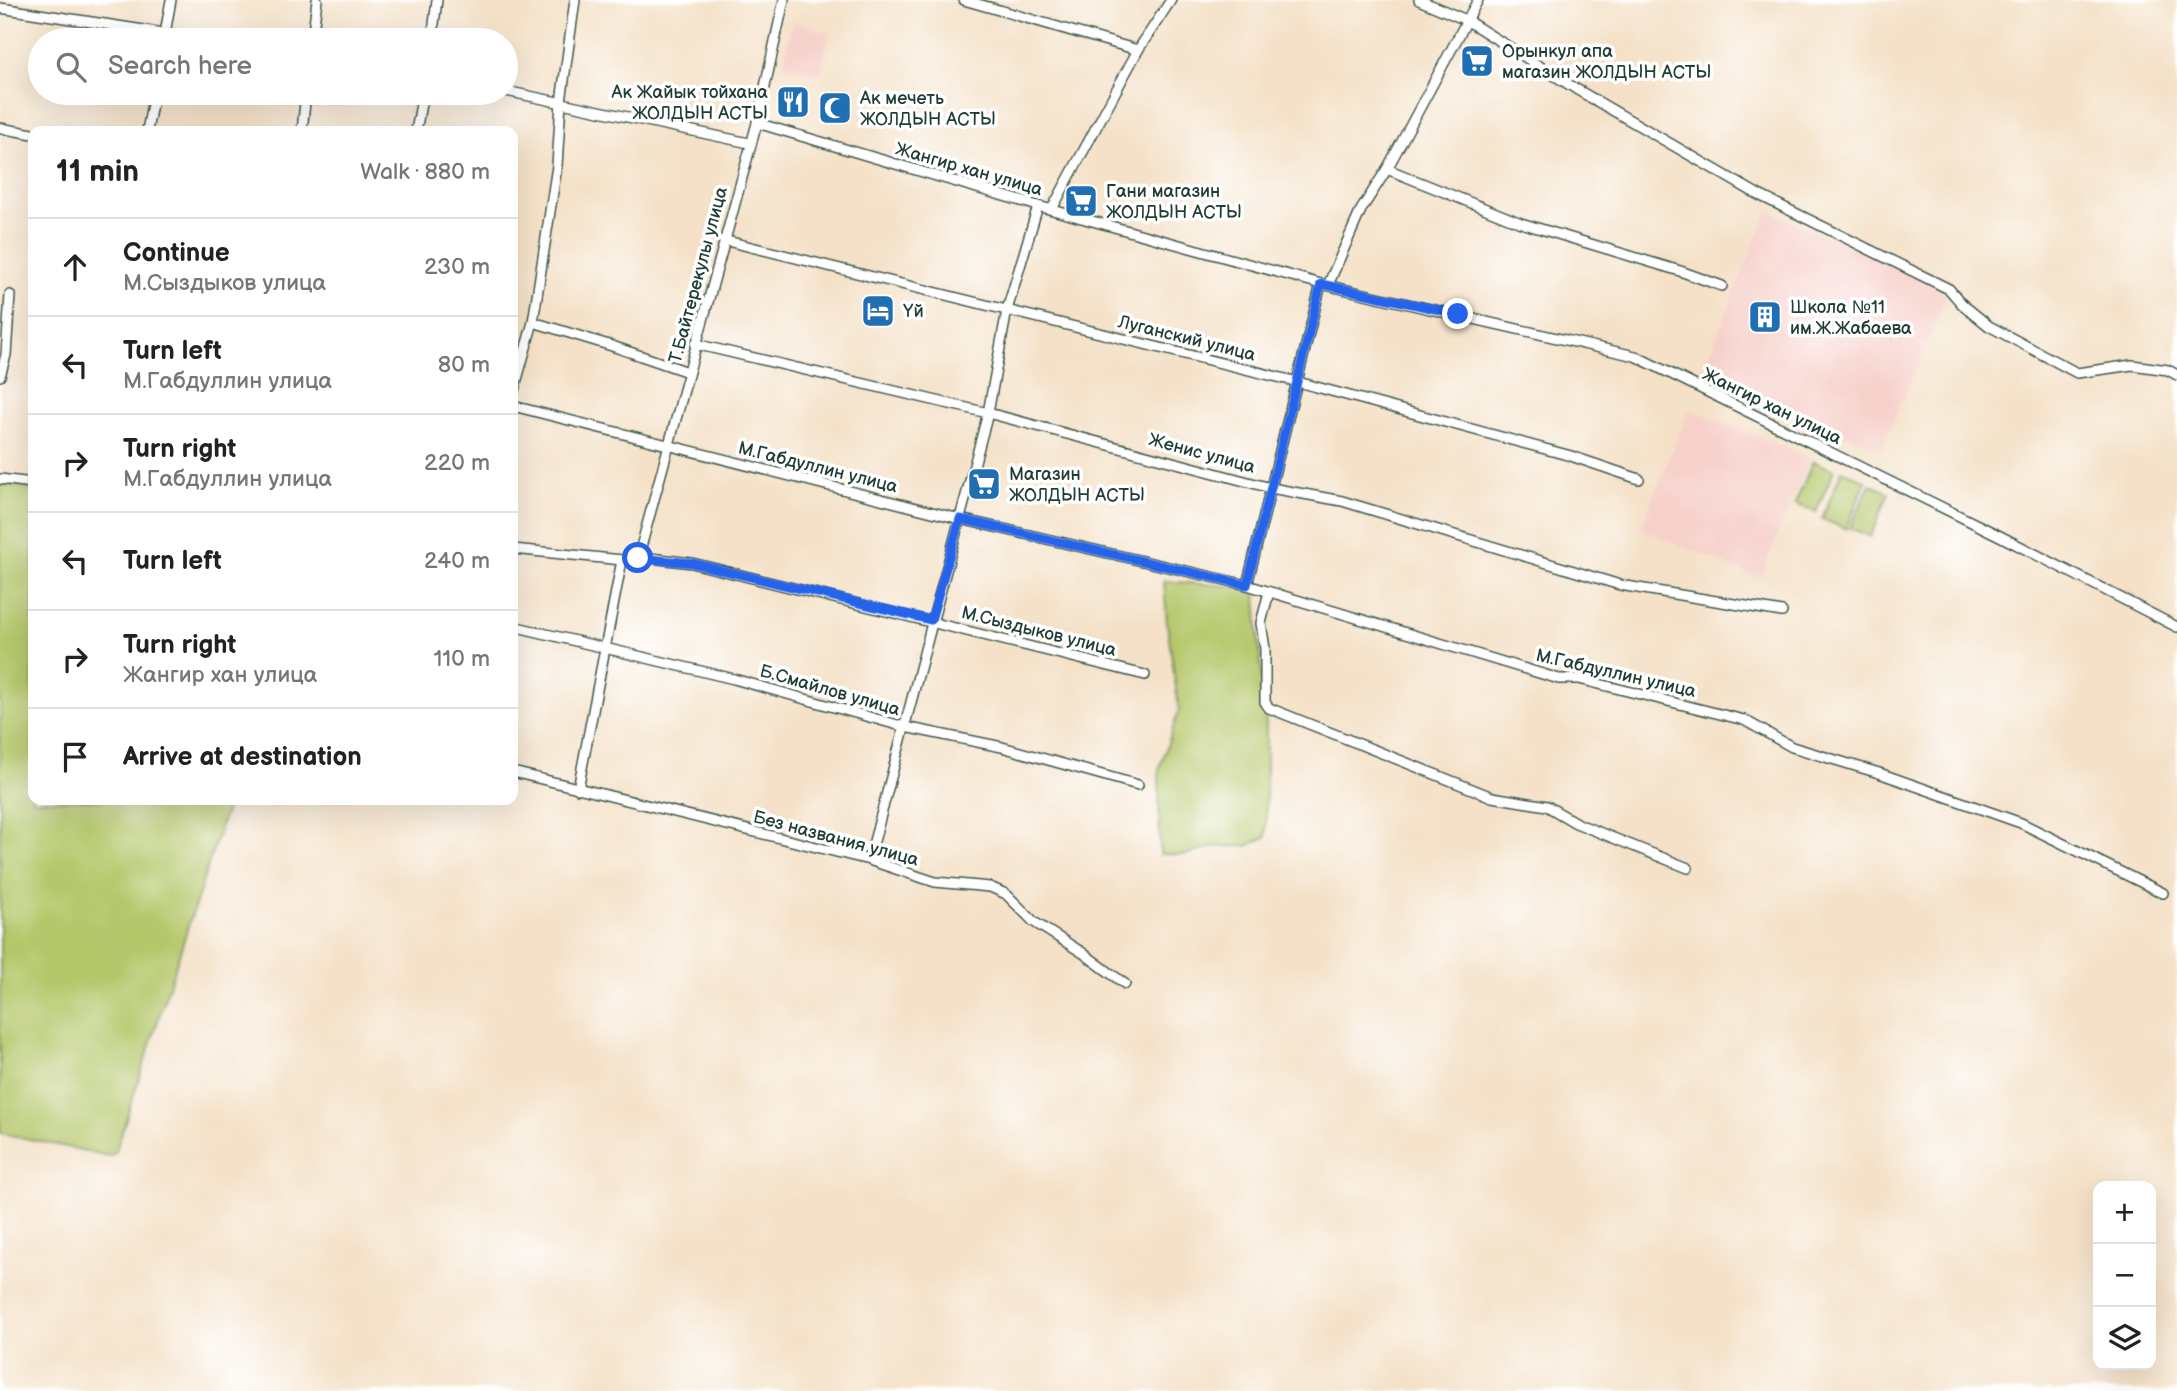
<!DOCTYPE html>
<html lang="en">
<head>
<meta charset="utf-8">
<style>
  :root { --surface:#fff; --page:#f6f6f6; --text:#222; --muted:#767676; --line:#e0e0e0 }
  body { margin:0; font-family:"Balsamiq Sans",sans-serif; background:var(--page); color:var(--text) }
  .controls { position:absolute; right:21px; bottom:21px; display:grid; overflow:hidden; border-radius:14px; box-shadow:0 7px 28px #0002 }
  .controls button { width:63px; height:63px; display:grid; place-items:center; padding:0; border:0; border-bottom:2px solid var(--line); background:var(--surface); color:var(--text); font:35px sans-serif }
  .stop { position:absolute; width:21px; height:21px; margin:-16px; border:5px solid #2563eb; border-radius:50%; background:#fff }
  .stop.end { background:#2563eb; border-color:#fff; box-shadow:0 2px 7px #0008 }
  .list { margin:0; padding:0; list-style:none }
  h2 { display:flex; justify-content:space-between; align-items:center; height:91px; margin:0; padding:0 28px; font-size:30px }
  h2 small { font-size:23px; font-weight:400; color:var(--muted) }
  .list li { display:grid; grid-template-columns:46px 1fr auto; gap:21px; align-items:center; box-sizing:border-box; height:98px; padding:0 28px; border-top:2px solid var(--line) }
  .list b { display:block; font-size:26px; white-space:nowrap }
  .list p { margin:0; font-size:23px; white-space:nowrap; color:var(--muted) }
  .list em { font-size:23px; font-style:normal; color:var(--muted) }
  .icon { flex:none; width:38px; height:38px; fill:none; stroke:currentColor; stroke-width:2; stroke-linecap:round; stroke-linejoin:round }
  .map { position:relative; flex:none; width:2177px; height:1391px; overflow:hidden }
  .search { position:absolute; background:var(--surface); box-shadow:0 7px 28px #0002; left:28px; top:28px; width:490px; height:77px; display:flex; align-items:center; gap:18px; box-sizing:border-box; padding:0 24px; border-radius:38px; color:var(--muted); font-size:26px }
  .panel { position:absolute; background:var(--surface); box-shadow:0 7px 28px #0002; left:28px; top:126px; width:490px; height:679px; border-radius:14px }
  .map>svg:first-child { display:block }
  .built { fill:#f7d0ca }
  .green { fill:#b5c76b; stroke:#6a8250; stroke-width:2 }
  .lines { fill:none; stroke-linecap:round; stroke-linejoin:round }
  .street-casing { stroke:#3f564a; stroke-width:12 }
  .street { stroke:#fff; stroke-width:9 }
  .route { stroke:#2563eb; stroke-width:9 }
  .labels { text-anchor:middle; stroke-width:7; stroke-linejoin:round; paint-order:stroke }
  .poi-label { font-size:18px; fill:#1f3d34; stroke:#fff; text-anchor:start }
  .street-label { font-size:18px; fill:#1f3d34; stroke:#fff }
</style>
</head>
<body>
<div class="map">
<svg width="2177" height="1391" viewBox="0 0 2177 1391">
  <rect width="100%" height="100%" fill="#fff"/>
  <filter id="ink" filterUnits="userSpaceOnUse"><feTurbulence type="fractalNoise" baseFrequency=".0143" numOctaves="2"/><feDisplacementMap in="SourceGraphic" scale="14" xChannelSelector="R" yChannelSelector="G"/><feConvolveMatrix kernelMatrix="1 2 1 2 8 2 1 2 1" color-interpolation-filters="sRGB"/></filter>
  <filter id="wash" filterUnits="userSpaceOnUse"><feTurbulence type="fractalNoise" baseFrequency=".00686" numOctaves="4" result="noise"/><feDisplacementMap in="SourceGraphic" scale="28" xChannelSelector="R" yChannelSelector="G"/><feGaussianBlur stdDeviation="1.57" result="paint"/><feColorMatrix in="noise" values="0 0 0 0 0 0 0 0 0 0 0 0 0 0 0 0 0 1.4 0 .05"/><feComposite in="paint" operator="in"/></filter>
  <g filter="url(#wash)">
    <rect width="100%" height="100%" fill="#f4e1c7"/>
    <g class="built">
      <path d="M792,21L830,33L820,74L783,65Z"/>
      <path d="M1768,211L1949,290L1881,450L1703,370Z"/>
      <path d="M1689,409L1810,458L1760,578L1640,529Z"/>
    </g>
    <g class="green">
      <path d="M1813,461L1834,470L1816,512L1795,504Z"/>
      <path d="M1842,470L1866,481L1846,529L1822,519Z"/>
      <path d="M0,484L33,489V800H229L115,1153L109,1156L0,1133Z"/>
      <path d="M1870,484L1889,493L1870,537L1850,528Z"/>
      <path d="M1164,581L1240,587L1256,592L1259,646L1266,724V837L1247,846L1212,847L1185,855L1160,854L1159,770L1179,710L1167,624Z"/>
    </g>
  </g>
  <g filter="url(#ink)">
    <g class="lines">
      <defs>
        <g id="street">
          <path d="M964,0L1138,50"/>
          <path d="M1419,0L1466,20L1576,89L1757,194L1949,289L1962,304L1989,326L2077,373L2132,365L2168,370L2177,375"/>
          <path d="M0,8L209,40"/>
          <path d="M164,39L171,0"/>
          <path d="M312,40L317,0"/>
          <path d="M432,40L437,0"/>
          <path d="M506,91L749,143"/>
          <path d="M757,123L1038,206L1321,284L1635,356L1998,535L2177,627"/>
          <path d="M0,128L33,134"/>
          <path d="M147,131L154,93"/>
          <path d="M302,131L306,93"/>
          <path d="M416,131L423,93"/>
          <path d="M1387,169L1521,223L1680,271L1722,286"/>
          <path d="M1052,209L1138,50L1171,0"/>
          <path d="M723,240L1298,382L1571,456L1639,479"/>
          <path d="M1328,285L1361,210L1387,169L1478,0"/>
          <path d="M533,322L612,346L688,372"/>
          <path d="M695,344L988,413L1271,488L1342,501L1620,585L1782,612"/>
          <path d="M0,376L6,355L10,295"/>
          <path d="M513,394L533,322L557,166L561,102L575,0"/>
          <path d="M513,406L960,519L1247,585L1559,679H1579L1744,720L1792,747L1879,773L2021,823L2163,893"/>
          <path d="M0,479L33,483"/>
          <path d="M513,549L622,560L642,557L692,563L1145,675"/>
          <path d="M638,558L757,123L784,0"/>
          <path d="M1247,585L1321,284"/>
          <path d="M1269,592L1261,623L1265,649V702L1269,708L1492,797L1547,806L1576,823L1688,868"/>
          <path d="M513,626L734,679L905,727L1002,747L1138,785"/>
          <path d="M513,772L869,860L935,882L990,887L1006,894L1034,922L1083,953L1125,984"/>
          <path d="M578,789L622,560"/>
          <path d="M869,860L988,413L1007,310L1038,206"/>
        </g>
      </defs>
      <use href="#street" class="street-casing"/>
      <use href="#street" class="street"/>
    </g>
  </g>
  <g class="lines" filter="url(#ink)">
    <path class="route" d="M638,558L692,563L931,620L960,519L1247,585L1321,284L1458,314"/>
  </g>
  <defs>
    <symbol id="supermarket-square" viewBox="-11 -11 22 22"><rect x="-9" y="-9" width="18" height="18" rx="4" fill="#1f6fb2" stroke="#fff"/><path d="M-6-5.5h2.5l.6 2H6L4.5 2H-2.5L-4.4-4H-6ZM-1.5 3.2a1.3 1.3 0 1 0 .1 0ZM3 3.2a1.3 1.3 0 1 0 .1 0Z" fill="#fff"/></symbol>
    <symbol id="restaurant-square" viewBox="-11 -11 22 22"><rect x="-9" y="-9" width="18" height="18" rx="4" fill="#1f6fb2" stroke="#fff"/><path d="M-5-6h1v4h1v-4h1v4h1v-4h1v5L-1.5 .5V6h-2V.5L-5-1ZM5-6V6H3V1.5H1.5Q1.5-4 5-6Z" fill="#fff"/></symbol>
    <symbol id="mosque-square" viewBox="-11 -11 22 22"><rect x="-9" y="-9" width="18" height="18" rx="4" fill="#1f6fb2" stroke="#fff"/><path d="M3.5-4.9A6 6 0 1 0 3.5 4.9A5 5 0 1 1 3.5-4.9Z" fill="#fff"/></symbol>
    <symbol id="hotel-square" viewBox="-11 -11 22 22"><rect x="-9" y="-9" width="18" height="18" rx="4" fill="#1f6fb2" stroke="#fff"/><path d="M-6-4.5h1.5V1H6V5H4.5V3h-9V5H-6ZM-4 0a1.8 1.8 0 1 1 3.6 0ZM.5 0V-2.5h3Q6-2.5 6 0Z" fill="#fff"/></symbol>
    <symbol id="building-square" viewBox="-11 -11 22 22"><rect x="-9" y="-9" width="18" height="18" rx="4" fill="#1f6fb2" stroke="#fff"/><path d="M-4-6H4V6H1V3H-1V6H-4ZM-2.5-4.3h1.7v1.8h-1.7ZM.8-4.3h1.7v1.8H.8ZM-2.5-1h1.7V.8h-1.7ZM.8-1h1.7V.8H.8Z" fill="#fff"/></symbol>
  </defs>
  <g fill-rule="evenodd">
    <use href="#supermarket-square" x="1458" y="42" width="38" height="38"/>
    <use href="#restaurant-square" x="774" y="83" width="38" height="38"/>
    <use href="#mosque-square" x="816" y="89" width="38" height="38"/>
    <use href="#supermarket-square" x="1062" y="182" width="38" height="38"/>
    <use href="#hotel-square" x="859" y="292" width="38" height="38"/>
    <use href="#building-square" x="1746" y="298" width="38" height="38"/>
    <use href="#supermarket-square" x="965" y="465" width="38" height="38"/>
  </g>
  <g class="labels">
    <g class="poi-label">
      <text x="1502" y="57">Орынкул апа<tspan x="1502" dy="21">магазин ЖОЛДЫН АСТЫ</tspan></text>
      <text x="768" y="98" text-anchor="end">Ак Жайык тойхана<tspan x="768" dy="21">ЖОЛДЫН АСТЫ</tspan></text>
      <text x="860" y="104">Ак мечеть<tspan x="860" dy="21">ЖОЛДЫН АСТЫ</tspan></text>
      <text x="1106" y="197">Гани магазин<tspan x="1106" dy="21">ЖОЛДЫН АСТЫ</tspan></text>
      <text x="1790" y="313">Школа №11<tspan x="1790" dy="21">им.Ж.Жабаева</tspan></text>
      <text x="903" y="317">Үй</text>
      <text x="1009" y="480">Магазин<tspan x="1009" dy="21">ЖОЛДЫН АСТЫ</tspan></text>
    </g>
    <g class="street-label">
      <text transform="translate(969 169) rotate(16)" y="6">Жангир хан улица</text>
      <text transform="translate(698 275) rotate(-75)" y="6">Т.Байтерекулы улица</text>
      <text transform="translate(1187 338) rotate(14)" y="6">Луганский улица</text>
      <text transform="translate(1772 406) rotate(26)" y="6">Жангир хан улица</text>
      <text transform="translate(1202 453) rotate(15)" y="6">Женис улица</text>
      <text transform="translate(818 467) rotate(14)" y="6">М.Габдуллин улица</text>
      <text transform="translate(1039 631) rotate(14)" y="6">М.Сыздыков улица</text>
      <text transform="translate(1616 673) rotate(13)" y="6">М.Габдуллин улица</text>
      <text transform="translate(830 690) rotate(16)" y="6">Б.Смайлов улица</text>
      <text transform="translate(836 838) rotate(15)" y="6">Без названия улица</text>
    </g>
  </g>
</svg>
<div class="controls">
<button>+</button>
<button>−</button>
<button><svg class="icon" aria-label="layers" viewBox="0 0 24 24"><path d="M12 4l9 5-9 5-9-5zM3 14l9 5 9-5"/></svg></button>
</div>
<div class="stop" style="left:638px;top:558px"></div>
<div class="stop end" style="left:1458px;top:314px"></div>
<div class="search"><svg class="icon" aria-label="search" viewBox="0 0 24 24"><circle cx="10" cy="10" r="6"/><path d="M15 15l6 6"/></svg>Search here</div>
<section class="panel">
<h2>11 min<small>Walk · 880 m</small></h2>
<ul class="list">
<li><svg class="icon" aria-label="ahead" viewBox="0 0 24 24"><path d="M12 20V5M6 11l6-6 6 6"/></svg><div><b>Continue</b><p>М.Сыздыков улица</p></div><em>230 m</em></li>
<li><svg class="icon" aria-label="left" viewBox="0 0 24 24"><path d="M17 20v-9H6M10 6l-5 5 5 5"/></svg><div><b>Turn left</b><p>М.Габдуллин улица</p></div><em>80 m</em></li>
<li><svg class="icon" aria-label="right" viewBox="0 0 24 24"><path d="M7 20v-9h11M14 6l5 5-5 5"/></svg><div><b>Turn right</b><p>М.Габдуллин улица</p></div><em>220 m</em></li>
<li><svg class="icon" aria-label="left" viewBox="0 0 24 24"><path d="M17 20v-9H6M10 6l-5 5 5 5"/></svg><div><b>Turn left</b></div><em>240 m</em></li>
<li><svg class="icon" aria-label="right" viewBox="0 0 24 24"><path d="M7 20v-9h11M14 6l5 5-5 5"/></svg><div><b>Turn right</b><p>Жангир хан улица</p></div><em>110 m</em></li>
<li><svg class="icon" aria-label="arrive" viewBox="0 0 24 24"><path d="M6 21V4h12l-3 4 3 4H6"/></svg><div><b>Arrive at destination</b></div></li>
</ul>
</section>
</div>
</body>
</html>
